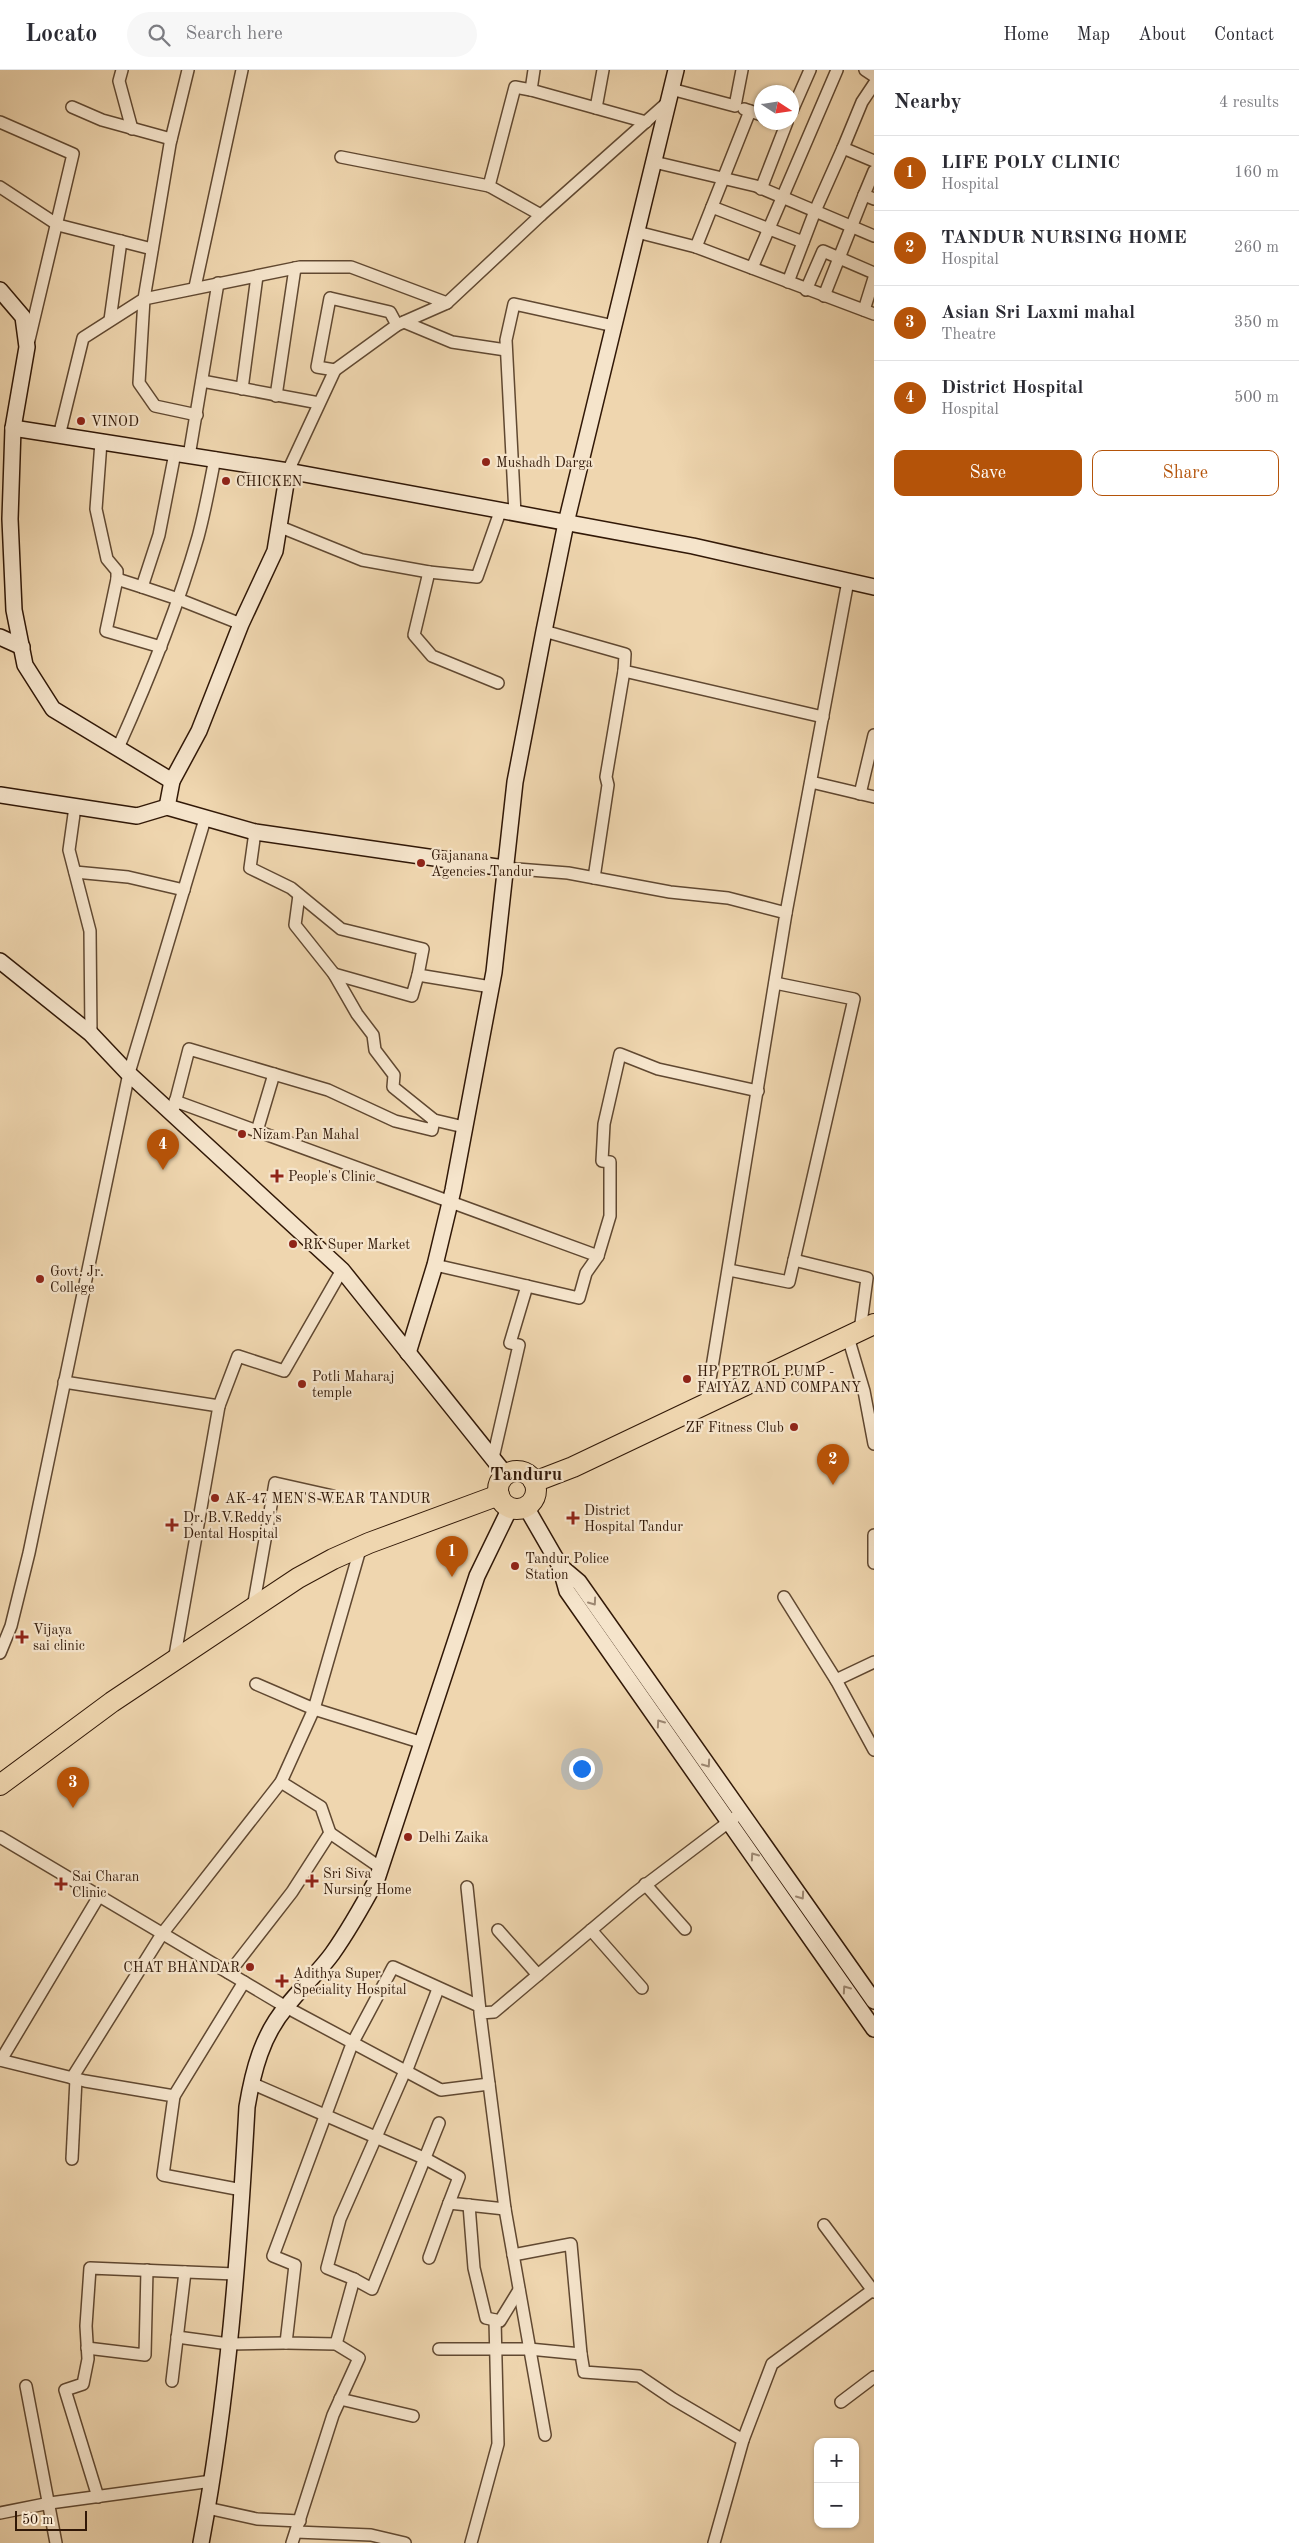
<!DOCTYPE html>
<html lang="en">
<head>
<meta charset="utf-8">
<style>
  :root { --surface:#fff; --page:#f7f7f7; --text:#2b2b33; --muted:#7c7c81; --line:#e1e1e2; --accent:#b45309 }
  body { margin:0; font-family:"Old Standard TT",serif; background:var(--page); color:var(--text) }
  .controls { position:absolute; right:15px; bottom:15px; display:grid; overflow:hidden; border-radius:10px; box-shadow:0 1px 4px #0004 }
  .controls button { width:45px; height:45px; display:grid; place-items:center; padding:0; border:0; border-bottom:1px solid var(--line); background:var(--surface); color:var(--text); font:25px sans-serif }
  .compass { position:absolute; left:754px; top:15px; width:45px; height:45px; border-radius:50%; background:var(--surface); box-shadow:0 1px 4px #0004; rotate:102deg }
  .scale { position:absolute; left:15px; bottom:12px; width:72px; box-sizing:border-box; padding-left:5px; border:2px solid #311807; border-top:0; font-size:14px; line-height:18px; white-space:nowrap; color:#311807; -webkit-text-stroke:4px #f5e4cb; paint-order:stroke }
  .you { position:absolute; left:581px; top:1698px; width:18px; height:18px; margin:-12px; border:4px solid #fff; border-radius:50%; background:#1a73e8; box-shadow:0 0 0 8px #1a73e833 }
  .badge { display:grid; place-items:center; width:32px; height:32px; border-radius:50%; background:var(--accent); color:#fff; font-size:16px; font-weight:700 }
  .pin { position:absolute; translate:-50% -41px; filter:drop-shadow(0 1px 2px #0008) }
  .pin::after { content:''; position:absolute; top:26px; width:18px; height:15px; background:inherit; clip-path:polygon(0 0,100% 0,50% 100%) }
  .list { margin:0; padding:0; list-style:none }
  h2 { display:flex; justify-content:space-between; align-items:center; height:65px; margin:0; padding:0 20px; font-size:21px }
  h2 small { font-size:16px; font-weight:400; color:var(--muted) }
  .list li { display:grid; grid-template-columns:32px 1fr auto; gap:15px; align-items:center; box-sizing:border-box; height:75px; padding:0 20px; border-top:1px solid var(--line) }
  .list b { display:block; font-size:19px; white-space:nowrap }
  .list p { margin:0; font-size:16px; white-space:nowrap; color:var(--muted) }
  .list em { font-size:16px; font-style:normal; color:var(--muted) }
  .actions { display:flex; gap:10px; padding:15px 20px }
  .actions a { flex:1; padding:11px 0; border:1px solid var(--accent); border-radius:10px; text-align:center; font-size:18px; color:var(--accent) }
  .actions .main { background:var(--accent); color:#fff }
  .icon { flex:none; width:28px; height:28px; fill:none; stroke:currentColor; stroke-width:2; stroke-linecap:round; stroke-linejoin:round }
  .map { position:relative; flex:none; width:874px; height:2473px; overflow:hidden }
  header { display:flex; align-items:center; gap:30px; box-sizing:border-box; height:70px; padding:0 25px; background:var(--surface); border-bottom:1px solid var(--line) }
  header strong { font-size:24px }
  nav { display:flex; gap:28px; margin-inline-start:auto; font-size:18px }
  .search { width:350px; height:45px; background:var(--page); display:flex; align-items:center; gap:12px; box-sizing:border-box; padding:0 18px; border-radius:28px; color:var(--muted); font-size:19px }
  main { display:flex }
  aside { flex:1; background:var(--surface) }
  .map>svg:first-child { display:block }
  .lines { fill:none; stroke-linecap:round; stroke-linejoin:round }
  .street-casing { stroke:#604831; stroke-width:14 }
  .secondary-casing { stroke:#311807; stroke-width:18 }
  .highway-casing { stroke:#311807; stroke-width:22 }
  .street { stroke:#f5e4cb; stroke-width:11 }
  .secondary { stroke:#f5e4cb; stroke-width:15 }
  .highway { stroke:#efd6af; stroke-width:20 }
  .oneway { stroke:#9d8873 }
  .poi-dot { fill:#8f2418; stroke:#f5e4cb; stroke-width:2 }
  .labels { text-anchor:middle; stroke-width:4.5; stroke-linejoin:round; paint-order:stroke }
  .poi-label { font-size:14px; fill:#311807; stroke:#f5e4cb; text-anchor:start }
  .district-label { font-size:19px; font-weight:bold; fill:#311807; stroke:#f5e4cb }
</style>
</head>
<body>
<header>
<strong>Locato</strong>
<div class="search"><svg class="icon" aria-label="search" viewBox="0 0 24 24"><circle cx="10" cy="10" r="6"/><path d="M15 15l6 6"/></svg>Search here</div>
<nav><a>Home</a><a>Map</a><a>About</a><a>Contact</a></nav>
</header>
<main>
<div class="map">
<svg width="874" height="2473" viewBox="0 0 874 2473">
  <rect width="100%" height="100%" fill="#efd6af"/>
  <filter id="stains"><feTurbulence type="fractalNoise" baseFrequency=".004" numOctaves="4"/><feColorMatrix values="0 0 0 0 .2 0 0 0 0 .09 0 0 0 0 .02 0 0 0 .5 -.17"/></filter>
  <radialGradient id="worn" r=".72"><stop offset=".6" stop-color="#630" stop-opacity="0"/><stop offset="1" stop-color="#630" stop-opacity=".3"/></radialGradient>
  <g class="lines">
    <defs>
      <g id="street">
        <path d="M122,0L119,11L132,59"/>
        <path d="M534,0L531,20L515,17L489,116L541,145L668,32"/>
        <path d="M865,0L874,6"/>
        <path d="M874,14L862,32L843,78L874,91"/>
        <path d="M671,19L735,36L742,0"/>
        <path d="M531,20L646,52"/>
        <path d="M72,37L102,50L171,69"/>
        <path d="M596,38L603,0"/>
        <path d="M744,39L762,45"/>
        <path d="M792,41L810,0"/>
        <path d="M0,52L73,84L29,270"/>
        <path d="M341,87L489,116"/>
        <path d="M654,92L756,116L874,166"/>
        <path d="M874,101L864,125L874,129"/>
        <path d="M0,117L58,155L152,179"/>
        <path d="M761,119L787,52"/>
        <path d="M712,137L803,172"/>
        <path d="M637,162L696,177L750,41"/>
        <path d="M696,177L874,244"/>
        <path d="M752,198L837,0"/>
        <path d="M788,212L815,141L843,78"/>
        <path d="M195,217L242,0"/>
        <path d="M806,220L823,181L874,203"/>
        <path d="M824,226L864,125"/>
        <path d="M447,233L541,145"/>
        <path d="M864,240L874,208"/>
        <path d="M110,250L121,171"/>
        <path d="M404,252L452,272L506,280"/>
        <path d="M335,300L317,297L330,228L390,242L397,255"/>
        <path d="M202,311L319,333"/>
        <path d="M242,319L257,206"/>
        <path d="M276,326L295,198"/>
        <path d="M197,345L155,336L139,313L144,229L300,197H351L447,233L397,255L335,300L288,401"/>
        <path d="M59,366L83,268L144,229L170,74L188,0"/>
        <path d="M101,372L96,439L107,489L117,501V509"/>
        <path d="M175,383L159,465L142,517L178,529L241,554"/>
        <path d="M189,386L218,213"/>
        <path d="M515,444L506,270L514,234L614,256"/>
        <path d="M278,456L362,490L429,502L414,565L432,586L498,613"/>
        <path d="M429,502L477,507L500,442"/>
        <path d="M142,517L117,509L106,561L161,577"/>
        <path d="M544,561L625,584L624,601L823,647"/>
        <path d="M118,678C149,609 177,540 198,467C205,441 210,414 215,388"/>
        <path d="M811,712L874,727"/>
        <path d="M860,724L874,665"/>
        <path d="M75,737L69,780L90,861L91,964"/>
        <path d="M255,762L250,798L291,818L341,859L423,879L418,905L491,917"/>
        <path d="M504,798L568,803L670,822L728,828L786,843L706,1334"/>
        <path d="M75,802L128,807L184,820"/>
        <path d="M594,808L608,715L606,707L624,601"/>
        <path d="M299,825L295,855L334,904L357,944L373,965L375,980L394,1005L393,1017L434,1050L464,1057"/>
        <path d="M786,843L848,511"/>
        <path d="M334,904L412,926L418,905"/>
        <path d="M175,1031L598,1186L586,1203L579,1228L435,1195"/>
        <path d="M174,1037L189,979L328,1020L395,1051L432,1060L434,1050"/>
        <path d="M257,1061L274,1004"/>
        <path d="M598,1186L610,1146V1092L602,1091L604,1054L620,984L658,999L758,1021"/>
        <path d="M794,1190L867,1208L860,1261"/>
        <path d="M729,1200L789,1212L854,929L775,913"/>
        <path d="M848,1267L864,1321L874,1374"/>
        <path d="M64,1312L219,1336L174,1591"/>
        <path d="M219,1336L238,1286L284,1301L342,1200"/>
        <path d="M493,1388L519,1275L510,1273L527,1216"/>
        <path d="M874,1465V1493"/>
        <path d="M784,1527L836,1610L874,1592"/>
        <path d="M253,1538L275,1413L333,1426"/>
        <path d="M0,1583L11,1556L29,1483L129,1003L205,749"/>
        <path d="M836,1610L874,1680"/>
        <path d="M256,1614L314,1639L361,1476"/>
        <path d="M281,1712L321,1737L330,1763"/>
        <path d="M0,1767L286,1937L441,2020L489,2014"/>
        <path d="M645,1814L685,1859"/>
        <path d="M467,1817L480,1941"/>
        <path d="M498,1860L538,1905"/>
        <path d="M591,1860L642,1918"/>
        <path d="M229,1903L292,1822L330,1763L381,1798"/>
        <path d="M0,1990L85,2011L174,2026L163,2105L242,2120"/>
        <path d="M1,1990L99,1826"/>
        <path d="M406,2002L438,1919"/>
        <path d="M72,2008L162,1864L281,1712L314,1639L423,1673"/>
        <path d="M251,2013L426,2089L459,2107L449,2133L505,2139"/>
        <path d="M174,2026L244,1912"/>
        <path d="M72,2089L76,2009"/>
        <path d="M469,2135L474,2198L486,2248L500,2251L519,2220"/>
        <path d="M824,2155L874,2222"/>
        <path d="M513,2185L571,2174L581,2284"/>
        <path d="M429,2188L449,2133"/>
        <path d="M354,2209L372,2219L439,2053"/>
        <path d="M177,2267L229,2274L286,2273"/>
        <path d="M336,2274L354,2209L327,2198L340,2149L405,2001"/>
        <path d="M87,2278L145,2285L147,2200"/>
        <path d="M439,2279H529L581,2284L584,2302L639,2306L673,2329L743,2370"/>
        <path d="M172,2311L185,2202"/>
        <path d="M26,2316L56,2473"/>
        <path d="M340,2329L413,2346"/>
        <path d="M841,2332L874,2307"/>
        <path d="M545,2365L505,2139L480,1943L494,1942L635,1823L734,1748"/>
        <path d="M98,2427L65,2320L83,2314L88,2289L86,2256L90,2198L235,2204"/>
        <path d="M207,2438L257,2449L300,2451"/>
        <path d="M0,2443L50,2433L212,2411"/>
        <path d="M296,2462L371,2465L405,2473"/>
        <path d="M292,2473L333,2345L359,2288L336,2274L286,2273L295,2195L273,2186L352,1974L393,1897L479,1936"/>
        <path d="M471,2473L498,2374L495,2250"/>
        <path d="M714,2473L743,2370L772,2294L874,2219"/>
      </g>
      <g id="secondary">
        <path d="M0,220L23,247L27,277L13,358L10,449L14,540L25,595L53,639L172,711"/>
        <path d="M13,358L288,401L693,476L874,517"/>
        <path d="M0,567L22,577"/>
        <path d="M0,725L137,746L167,737L255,762L504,798"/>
        <path d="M167,737L172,711L199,661L241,554L275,481L288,401"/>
        <path d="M0,891L91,964L127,1002L342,1200L506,1405"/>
        <path d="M408,1283L435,1195L453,1120L494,902L515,712L544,561L566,453L676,0"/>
        <path d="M526,1437L560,1496L567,1521L874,1959"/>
        <path d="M560,1496L579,1512L874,1931"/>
        <path d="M201,2473C228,2329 239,2183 247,2037C253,2001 262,1965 287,1936C301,1918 318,1903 332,1884C349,1860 363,1835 377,1809L477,1506L510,1438"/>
      </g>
      <g id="highway">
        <circle cx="517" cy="1420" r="19"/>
        <path d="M534,1412L573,1397L874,1254"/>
        <path d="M0,1715L112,1632L298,1508L333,1489L369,1473L499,1425"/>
      </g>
    </defs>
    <use href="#street" class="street-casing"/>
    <use href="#secondary" class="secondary-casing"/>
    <use href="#highway" class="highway-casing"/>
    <use href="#street" class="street"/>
    <use href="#secondary" class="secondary"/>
    <use href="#highway" class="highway"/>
  </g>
  <defs><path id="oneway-chevron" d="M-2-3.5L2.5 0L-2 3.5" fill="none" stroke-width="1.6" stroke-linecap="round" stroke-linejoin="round" transform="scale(1.25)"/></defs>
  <g class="oneway">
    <use href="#oneway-chevron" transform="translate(593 1532) rotate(55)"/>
    <use href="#oneway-chevron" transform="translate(660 1653) rotate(-125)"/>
    <use href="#oneway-chevron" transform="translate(707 1694) rotate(55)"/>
    <use href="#oneway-chevron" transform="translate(754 1786) rotate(-125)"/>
    <use href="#oneway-chevron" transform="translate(801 1826) rotate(55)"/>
    <use href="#oneway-chevron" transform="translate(846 1919) rotate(-125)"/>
  </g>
  <g class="poi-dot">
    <circle cx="81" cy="351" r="5"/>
    <circle cx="486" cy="392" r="5"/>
    <circle cx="226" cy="411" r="5"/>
    <circle cx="421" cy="793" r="5"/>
    <circle cx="242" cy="1064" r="5"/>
    <path d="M274.5 1098.5h5v5h5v5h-5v5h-5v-5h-5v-5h5z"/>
    <circle cx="293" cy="1174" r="5"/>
    <circle cx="40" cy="1209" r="5"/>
    <circle cx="687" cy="1309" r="5"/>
    <circle cx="302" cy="1314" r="5"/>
    <circle cx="794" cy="1357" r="5"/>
    <circle cx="215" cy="1428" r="5"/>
    <path d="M570.5 1440.5h5v5h5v5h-5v5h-5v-5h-5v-5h5z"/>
    <path d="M169.5 1447.5h5v5h5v5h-5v5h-5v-5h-5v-5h5z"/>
    <circle cx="515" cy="1496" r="5"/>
    <path d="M19.5 1559.5h5v5h5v5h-5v5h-5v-5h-5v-5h5z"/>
    <circle cx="408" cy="1767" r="5"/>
    <path d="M309.5 1803.5h5v5h5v5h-5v5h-5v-5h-5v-5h5z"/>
    <path d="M58.5 1806.5h5v5h5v5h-5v5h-5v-5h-5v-5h5z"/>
    <circle cx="250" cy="1897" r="5"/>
    <path d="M279.5 1903.5h5v5h5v5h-5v5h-5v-5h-5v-5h5z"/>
  </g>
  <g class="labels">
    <g class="poi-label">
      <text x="91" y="356">VINOD</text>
      <text x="496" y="397">Mushadh Darga</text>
      <text x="236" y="416">CHICKEN</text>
      <text x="431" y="790">Gajanana<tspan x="431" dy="16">Agencies Tandur</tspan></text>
      <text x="252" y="1069">Nizam Pan Mahal</text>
      <text x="288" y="1111">People's Clinic</text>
      <text x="303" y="1179">RK Super Market</text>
      <text x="50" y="1206">Govt. Jr.<tspan x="50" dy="16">College</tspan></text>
      <text x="697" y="1306">HP PETROL PUMP -<tspan x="697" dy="16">FAIYAZ AND COMPANY</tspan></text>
      <text x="312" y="1311">Potli Maharaj<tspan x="312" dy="16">temple</tspan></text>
      <text x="784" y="1362" text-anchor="end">ZF Fitness Club</text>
      <text x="225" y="1433">AK-47 MEN'S WEAR TANDUR</text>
      <text x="584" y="1445">District<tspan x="584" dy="16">Hospital Tandur</tspan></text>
      <text x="183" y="1452">Dr. B.V.Reddy's<tspan x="183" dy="16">Dental Hospital</tspan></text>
      <text x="525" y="1493">Tandur Police<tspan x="525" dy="16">Station</tspan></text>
      <text x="33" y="1564">Vijaya<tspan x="33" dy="16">sai clinic</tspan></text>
      <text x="418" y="1772">Delhi Zaika</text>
      <text x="323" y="1808">Sri Siva<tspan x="323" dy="16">Nursing Home</tspan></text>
      <text x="72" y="1811">Sai Charan<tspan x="72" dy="16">Clinic</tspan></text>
      <text x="240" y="1902" text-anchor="end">CHAT BHANDAR</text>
      <text x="293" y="1908">Adithya Super<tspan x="293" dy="16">Speciality Hospital</tspan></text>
    </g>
    <g class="district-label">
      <text x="526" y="1410">Tanduru</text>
    </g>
  </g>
  <rect width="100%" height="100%" filter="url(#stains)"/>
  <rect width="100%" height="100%" fill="url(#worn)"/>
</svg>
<div class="controls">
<button>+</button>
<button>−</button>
</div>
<svg class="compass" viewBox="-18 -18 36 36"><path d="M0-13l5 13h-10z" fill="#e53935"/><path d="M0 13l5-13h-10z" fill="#7c7c81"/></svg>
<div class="scale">50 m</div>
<div class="you"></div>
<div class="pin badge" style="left:452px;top:1507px">1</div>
<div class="pin badge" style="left:833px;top:1415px">2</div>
<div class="pin badge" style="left:73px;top:1738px">3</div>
<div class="pin badge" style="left:163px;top:1100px">4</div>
</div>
<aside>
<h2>Nearby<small>4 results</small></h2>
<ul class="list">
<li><span class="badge">1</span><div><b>LIFE POLY CLINIC</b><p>Hospital</p></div><em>160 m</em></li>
<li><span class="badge">2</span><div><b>TANDUR NURSING HOME</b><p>Hospital</p></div><em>260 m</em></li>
<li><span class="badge">3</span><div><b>Asian Sri Laxmi mahal</b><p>Theatre</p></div><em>350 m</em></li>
<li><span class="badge">4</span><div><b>District Hospital</b><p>Hospital</p></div><em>500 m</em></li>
</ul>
<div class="actions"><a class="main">Save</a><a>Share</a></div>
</aside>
</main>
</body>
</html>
